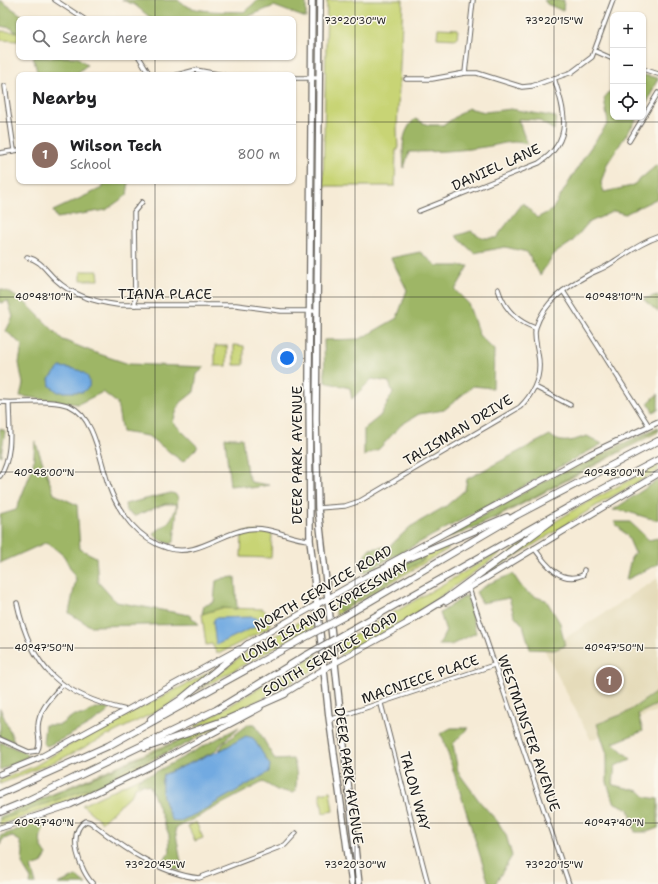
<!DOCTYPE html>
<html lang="en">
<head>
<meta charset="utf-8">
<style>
  :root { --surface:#fff; --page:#f2f2f2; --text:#202124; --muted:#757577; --line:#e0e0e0; --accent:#2563eb }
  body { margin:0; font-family:"Shantell Sans",sans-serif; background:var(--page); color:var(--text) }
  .controls { position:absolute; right:12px; top:12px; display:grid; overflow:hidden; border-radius:8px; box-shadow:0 1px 3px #0004 }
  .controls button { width:36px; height:36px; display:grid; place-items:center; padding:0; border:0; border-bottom:1px solid var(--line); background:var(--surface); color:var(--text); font:20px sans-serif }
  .you { position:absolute; left:287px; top:358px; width:14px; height:14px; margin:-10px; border:3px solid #fff; border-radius:50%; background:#1a73e8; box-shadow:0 0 0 6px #1a73e833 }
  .badge { display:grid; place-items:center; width:26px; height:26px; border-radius:50%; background:var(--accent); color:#fff; font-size:13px; font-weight:700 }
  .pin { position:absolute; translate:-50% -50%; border:2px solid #fff; box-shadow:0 1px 4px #0006 }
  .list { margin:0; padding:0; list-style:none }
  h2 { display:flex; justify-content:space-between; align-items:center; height:52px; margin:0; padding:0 16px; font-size:17px }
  h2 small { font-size:13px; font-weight:400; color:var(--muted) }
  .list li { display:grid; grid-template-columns:26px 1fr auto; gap:12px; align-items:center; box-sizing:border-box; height:60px; padding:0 16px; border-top:1px solid var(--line) }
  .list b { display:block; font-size:15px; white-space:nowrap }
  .list p { margin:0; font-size:13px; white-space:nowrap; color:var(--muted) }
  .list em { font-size:13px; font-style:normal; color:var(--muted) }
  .icon { flex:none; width:22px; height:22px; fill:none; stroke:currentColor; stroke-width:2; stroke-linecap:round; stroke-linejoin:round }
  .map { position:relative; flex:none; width:658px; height:884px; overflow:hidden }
  .search { position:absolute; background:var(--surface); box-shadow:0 1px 3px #0004; left:16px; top:16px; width:280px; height:44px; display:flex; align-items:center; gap:10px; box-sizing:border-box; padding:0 14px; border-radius:8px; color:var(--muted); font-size:15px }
  .panel { position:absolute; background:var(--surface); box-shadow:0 1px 3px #0004; left:16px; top:72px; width:280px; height:112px; border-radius:8px }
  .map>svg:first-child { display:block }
  .built { fill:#e5dbba }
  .green { fill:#c8d475; stroke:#727848 }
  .forest { fill:#9eb666; stroke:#5d6941 }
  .water { fill:#72aae1; stroke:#47637e }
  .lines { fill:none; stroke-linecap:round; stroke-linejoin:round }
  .street-casing { stroke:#68645d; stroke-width:5.5 }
  .secondary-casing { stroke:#68645d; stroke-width:7 }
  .primary-casing { stroke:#68645d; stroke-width:8 }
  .highway-casing { stroke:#68645d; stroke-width:8 }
  .street { stroke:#fff; stroke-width:3.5 }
  .secondary { stroke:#fff; stroke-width:5 }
  .primary { stroke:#fff; stroke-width:5.5 }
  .highway { stroke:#fff; stroke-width:6 }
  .highway-bridge-casing { stroke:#68645d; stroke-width:8; stroke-linecap:butt }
  .highway-bridge { stroke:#fff; stroke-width:6 }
  .ticks { fill:none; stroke:#1c1c1c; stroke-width:1; stroke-opacity:0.45 }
  .labels { text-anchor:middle; stroke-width:3; stroke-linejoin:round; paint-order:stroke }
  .street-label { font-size:14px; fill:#1c1c1c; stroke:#fbf7ec }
  .ticks-label { font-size:10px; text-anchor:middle; fill:#1c1c1c; stroke:#fbf7ec; stroke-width:3; stroke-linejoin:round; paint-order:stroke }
</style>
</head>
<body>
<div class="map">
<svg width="658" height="884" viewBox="0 0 658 884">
  <rect width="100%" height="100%" fill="#fbf7ec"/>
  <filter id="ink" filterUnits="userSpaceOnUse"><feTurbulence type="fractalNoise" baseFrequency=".025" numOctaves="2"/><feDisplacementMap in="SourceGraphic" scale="8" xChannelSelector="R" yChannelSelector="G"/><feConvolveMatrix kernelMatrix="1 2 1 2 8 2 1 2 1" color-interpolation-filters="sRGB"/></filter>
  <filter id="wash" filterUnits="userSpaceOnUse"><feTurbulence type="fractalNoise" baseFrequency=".012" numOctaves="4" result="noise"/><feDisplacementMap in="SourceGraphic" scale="16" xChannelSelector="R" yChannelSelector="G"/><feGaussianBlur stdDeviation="0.9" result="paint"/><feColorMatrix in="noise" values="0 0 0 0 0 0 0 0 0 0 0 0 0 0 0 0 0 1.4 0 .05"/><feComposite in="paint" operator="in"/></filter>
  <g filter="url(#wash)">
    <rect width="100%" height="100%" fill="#f6ebd6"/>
    <path class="built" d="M658,578V710L591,740L545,651Z"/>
    <g class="green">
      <path d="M327,0H403L397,129L398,150H396L395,186H323Z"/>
      <path d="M438,28L458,29L457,39L437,38Z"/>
      <path d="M0,31L18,32V41L0,40Z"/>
      <path d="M81,271H98L99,280H81Z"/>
      <path d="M234,345L244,346V365H234Z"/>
      <rect x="215" y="346" width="12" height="20"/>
      <path d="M658,427V432L496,518L438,542V541L559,473Z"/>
      <path d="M658,465V471L604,501L485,575L484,573L537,533L577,508Z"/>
      <path d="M242,532H266L272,534L271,558L241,557Z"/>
      <path d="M447,546L448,549L336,615L334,606L337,602L394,567Z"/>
      <path d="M497,553L500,554L408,619L343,654H339L338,642L357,634Z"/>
      <path d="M221,608L263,609C268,614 271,619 270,627L220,653L216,652L212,644L206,645L202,614L206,612Z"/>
      <path d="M309,616L312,617L314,628L295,636L197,691L241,656Z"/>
      <path d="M317,654V668L260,700L196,728L195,726Z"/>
      <path d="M217,668L171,704L61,759L0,784V780L35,766L68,746Z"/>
      <path d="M230,721L91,791L59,804L0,825V817L156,749Z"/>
      <path d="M141,777L137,783L142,784L140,786H136L132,794L102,822L82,805Z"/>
      <path d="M330,791L333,811L323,813L320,793Z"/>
      <path d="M196,822L203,838L195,841L188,826Z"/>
    </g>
    <g class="forest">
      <path d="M0,0L27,19H19V34L11,28L0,26Z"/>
      <path d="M122,0H178C190,14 226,11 244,12L258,0H306V18L274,6L244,18L236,19H152L135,5Z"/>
      <path d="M544,0H564L563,11L547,4Z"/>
      <path d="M33,57H77L87,65L75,75H38Z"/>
      <path d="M643,75L658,78L647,103L643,101Z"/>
      <path d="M613,88V117H638L607,164L601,183L604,192L632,186L658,164V198L625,214L614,211L588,223L572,242L554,254L540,275L527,252L505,247L474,253L456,236L471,231L483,238H496L523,203L537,218L552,210L586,154L608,123L604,98Z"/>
      <path d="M468,108L485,112L511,109L556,117L554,130L538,120L518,119L527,144C509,139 502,145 484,147C459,151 434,152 409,152L404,168C403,149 400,133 415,119L428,125H444Z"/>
      <path d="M106,181H129L127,195L106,210L57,218L53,211L102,188Z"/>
      <path d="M420,252L437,266H469L455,290L468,303L479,335L494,350L493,388L473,386L444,410L419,414L401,425L379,449L364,456V429L380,416L393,393L389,382L372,379L352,399L350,388L325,382L324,340L360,339L397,318L407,290L391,258Z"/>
      <path d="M0,289L9,292L29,306L63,340L93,352L129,364L205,367L197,374L194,392L179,404L173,422L198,447L183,462L148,436L122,432L117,403L103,392L78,404L20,396L23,384L19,363L22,345L6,331L13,317L8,301L0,303Z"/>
      <path d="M658,295V312L643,299Z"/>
      <path d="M658,394V410L653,412L648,403Z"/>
      <path d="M0,428L5,431L1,456L0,455Z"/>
      <path d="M658,428V430L502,514L462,533L446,536L561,472L567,473Z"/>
      <path d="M550,435C561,446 574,440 587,436L602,444L363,573L362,560L370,549L390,546L410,527L446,506L465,490L467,479Z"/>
      <path d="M225,438H242L247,473L251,482L269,485L251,488L239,485L230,486Z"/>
      <path d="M35,441L54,494L77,505L80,549L96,557L98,582L116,602L189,615L199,624L90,626L69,613L76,579L64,556L47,542L0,563V515L16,510L33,467Z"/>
      <path d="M658,480V520C643,518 629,510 613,510Z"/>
      <path d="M171,493L175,494L178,497L174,542L170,544L158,539L153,533C167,525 173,520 177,504H165L135,516L126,511L125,504Z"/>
      <path d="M614,522H630L649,540L658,538V564L626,580L631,558L635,553L628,537Z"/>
      <path d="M418,557L425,559L340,611L337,608V602L394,567Z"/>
      <path d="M513,574C524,591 527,595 546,600L560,623L565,646L554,650L530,649L523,625L514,615L509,598L482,603L476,592L490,583Z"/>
      <path d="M235,577L237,609L221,608L202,614L204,606L214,602L216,581L224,578Z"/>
      <path d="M467,595L476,633L451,645H439L446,631L440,613Z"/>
      <path d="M658,691V704L638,714L643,731L613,743L631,759L615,766L613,785L640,791L646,797L658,799V828L647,832H635L629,809L615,803L611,795L607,782V754L597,724L626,713Z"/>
      <path d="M0,708L14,741L0,737Z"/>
      <path d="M95,708L110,709C105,718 59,741 47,746L43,743L45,725H60L74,715H84Z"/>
      <path d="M249,724H255L275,760L293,759C297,769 298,784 294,793L277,790L263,782L184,824L175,829L182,868L181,871L172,868L163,861L170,852L169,835L150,786L137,783L141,777L152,774L239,727L225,740L214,752L163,775L161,782L223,749L219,750L224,743Z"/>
      <path d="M451,728H468L453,744L458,772L480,802L498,822L506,835L512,856L495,884H489L443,738L440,734Z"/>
      <path d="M191,736L194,740L180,747L123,769L107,782L0,820V817Z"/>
      <path d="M0,742L24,752L29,756L0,770Z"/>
      <path d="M43,820L45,823C40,838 37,842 47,855L41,864L31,867L36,884H30L31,879L22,864L23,851L20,841L11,836L2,840L0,846V836Z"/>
      <path d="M76,876L86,884H58Z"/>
    </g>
    <g class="water">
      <path d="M60,367C73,368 92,370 89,387L83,392H58L50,386L49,379Z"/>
      <path d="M253,617L262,620L259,625L216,645L213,622L215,618Z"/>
      <path d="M246,736L253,738L270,765L269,772L200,812L178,822L172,820C165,805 159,792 163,775L223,749Z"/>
    </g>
  </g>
  <g filter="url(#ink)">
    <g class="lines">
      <defs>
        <g id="street">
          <path d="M55,0L84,19"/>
          <path d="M595,51L613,59"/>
          <path d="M139,57L150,75"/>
          <path d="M643,69L658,74"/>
          <path d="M465,73L473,0"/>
          <path d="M177,75L196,70L223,75"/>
          <path d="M293,78H319"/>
          <path d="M406,79H432L465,73H477L522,87L532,86L572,72L592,57L613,0"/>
          <path d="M5,86L14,150"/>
          <path d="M629,141L658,93"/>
          <path d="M0,153L19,150"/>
          <path d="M419,211L539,163C574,140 565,112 554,78"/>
          <path d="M27,257C42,261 45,270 56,280C73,296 95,302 118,305H236L281,311H317"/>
          <path d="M498,289C504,309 516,321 535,328"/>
          <path d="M563,291L649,426"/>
          <path d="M135,305L134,212L142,202"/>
          <path d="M535,387L570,405"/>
          <path d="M0,402C21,404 50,398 70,406C95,417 100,462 109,486C118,512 139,540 167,548C196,558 220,533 248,529C272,526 288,539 310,540"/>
          <path d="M0,476C14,454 9,427 9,403"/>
          <path d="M318,508L345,506L360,501L520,407C535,392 542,374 538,354C537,346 533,335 536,327C544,302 566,287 588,275C595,271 603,269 610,264C626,254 640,243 658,237"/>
          <path d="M534,548C545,563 560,585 583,575L584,570"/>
          <path d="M469,589L569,884"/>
          <path d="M17,603C31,669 61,695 126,710"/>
          <path d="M381,704L428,884"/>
          <path d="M329,720L494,665"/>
          <path d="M0,739L29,752L37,751C42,743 37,735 38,726C39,709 52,697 62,685"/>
          <path d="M93,884C81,872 65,833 86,821L90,822C121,846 159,874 199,878L285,845L296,833"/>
        </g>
        <g id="secondary">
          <path d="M388,564L590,454L658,422"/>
          <path d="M446,602L658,474"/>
          <path d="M246,645L374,572"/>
          <path d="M282,695L324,669L411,621"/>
          <path d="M0,774L39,758L239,649"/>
          <path d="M0,828L70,805L149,767L260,708"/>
        </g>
        <g id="primary">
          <path d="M312,0L309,377L310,540L329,717L352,884"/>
          <path d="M320,0L316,419L318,508L359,884"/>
        </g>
        <g id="highway">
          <path d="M371,574L507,517"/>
          <path d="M345,616L517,515L658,441"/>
          <path d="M408,622L447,598L550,522"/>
          <path d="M349,631L567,508L658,460"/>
          <path d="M151,719L180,700L248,644"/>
          <path d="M145,748L226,720L285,694"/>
          <path d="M0,794L108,746L302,639"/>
          <path d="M0,812L22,803L216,710L305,656"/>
        </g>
      </defs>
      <use href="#street" class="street-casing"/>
      <use href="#secondary" class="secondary-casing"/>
      <use href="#primary" class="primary-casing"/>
      <use href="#highway" class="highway-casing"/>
      <use href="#street" class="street"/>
      <use href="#secondary" class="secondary"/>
      <use href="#primary" class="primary"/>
      <use href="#highway" class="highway"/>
      <defs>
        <g id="highway-bridge">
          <path d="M302,639L345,616"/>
          <path d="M305,656L349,631"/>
        </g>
      </defs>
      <use href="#highway-bridge" class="highway-bridge-casing"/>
      <use href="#highway-bridge" class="highway-bridge"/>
    </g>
  </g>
  <path class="ticks" d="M155,0V19M355,0V884M554,0V884M155,57V75M0,122H19M293,122H658M155,181V884M0,297H658M0,472H658M0,648H658M0,823H658"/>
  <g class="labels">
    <g class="street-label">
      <text transform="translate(496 167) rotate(-24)" y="5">DANIEL LANE</text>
      <text x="165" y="299">TIANA PLACE</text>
      <text transform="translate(458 430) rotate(-31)" y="5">TALISMAN DRIVE</text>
      <text transform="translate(297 455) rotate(-90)" y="5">DEER PARK AVENUE</text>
      <text transform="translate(323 588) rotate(-30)" y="5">NORTH SERVICE ROAD</text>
      <text transform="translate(325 611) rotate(-30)" y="5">LONG ISLAND EXPRESSWAY</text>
      <text transform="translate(330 654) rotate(-30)" y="5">SOUTH SERVICE ROAD</text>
      <text transform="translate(420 679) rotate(-19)" y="5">MACNIECE PLACE</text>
      <text transform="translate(529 733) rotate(71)" y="5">WESTMINSTER AVENUE</text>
      <text transform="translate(349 776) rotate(82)" y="5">DEER PARK AVENUE</text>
      <text transform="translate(415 791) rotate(75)" y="5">TALON WAY</text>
    </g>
  </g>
  <g class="ticks-label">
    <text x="355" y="24">73°20'30"W</text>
    <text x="554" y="24">73°20'15"W</text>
    <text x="44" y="300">40°48'10"N</text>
    <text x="614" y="300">40°48'10"N</text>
    <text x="44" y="476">40°48'00"N</text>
    <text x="614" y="476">40°48'00"N</text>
    <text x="44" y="651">40°47'50"N</text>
    <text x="614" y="651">40°47'50"N</text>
    <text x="44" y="826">40°47'40"N</text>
    <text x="614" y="826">40°47'40"N</text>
    <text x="155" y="868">73°20'45"W</text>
    <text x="355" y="868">73°20'30"W</text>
    <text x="554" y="868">73°20'15"W</text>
  </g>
</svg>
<div class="controls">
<button>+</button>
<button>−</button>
<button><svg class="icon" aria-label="locate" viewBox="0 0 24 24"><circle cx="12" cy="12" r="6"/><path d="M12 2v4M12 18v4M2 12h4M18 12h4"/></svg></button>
</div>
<div class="you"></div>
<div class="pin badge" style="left:609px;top:680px;background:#8d6e63">1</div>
<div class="search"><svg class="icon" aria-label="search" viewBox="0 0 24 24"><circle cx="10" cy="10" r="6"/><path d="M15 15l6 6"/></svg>Search here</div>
<section class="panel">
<h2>Nearby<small></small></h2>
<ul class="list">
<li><span class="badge" style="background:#8d6e63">1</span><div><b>Wilson Tech</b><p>School</p></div><em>800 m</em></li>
</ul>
</section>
</div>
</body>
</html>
